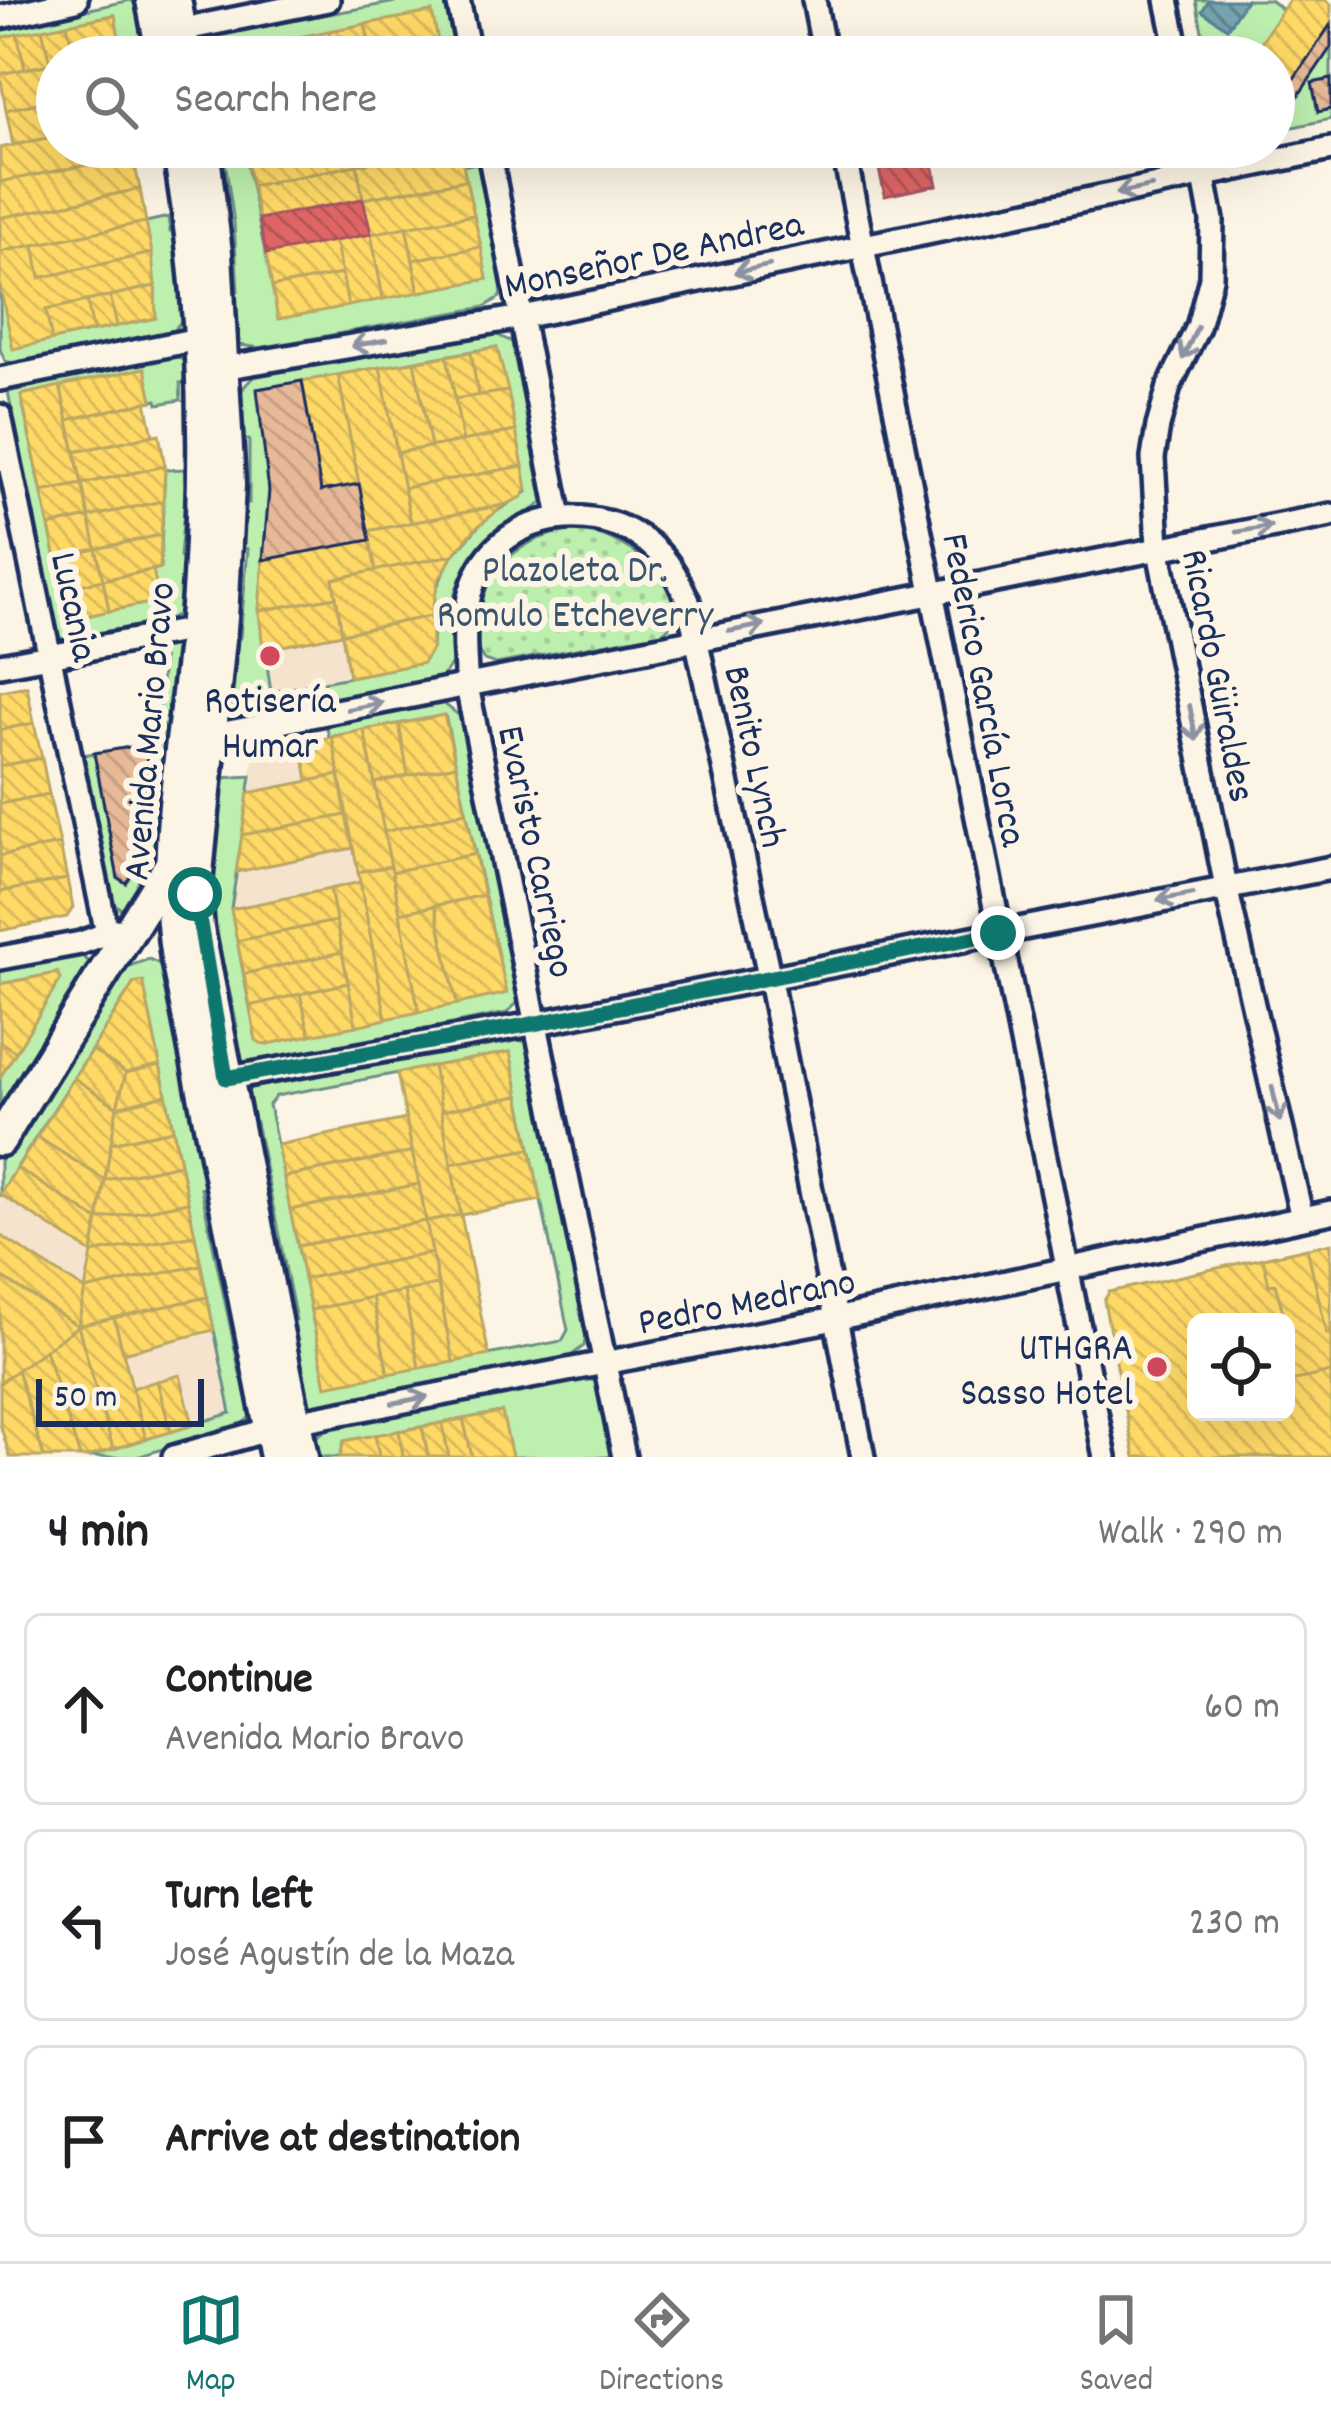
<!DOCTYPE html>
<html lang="en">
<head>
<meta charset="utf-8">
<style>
  :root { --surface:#fff; --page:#f6f6f6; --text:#202124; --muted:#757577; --line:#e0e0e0; --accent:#0f766e }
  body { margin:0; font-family:Dekko,sans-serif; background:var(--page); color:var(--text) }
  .controls { position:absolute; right:36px; bottom:36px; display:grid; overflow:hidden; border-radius:18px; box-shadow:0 12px 48px #0002 }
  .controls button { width:108px; height:108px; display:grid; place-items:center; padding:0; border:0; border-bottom:3px solid var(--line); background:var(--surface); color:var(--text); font:60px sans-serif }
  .scale { position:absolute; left:36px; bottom:30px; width:168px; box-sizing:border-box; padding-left:12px; border:6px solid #1b2f5e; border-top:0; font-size:33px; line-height:42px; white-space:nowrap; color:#1b2f5e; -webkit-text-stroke:9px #fcf5e5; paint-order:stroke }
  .stop { position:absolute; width:36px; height:36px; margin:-27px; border:9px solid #0f766e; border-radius:50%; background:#fff }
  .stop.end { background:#0f766e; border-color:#fff; box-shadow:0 3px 12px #0008 }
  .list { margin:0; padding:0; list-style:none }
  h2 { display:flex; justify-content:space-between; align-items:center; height:156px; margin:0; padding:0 48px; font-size:51px }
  h2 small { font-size:39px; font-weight:400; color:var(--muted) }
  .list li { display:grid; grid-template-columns:78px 1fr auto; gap:36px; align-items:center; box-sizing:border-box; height:192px; margin:0 24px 24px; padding:0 24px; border:3px solid var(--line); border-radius:18px }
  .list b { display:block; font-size:45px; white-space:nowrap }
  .list p { margin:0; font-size:39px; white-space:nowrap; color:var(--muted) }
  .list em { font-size:39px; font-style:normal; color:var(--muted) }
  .icon { flex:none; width:66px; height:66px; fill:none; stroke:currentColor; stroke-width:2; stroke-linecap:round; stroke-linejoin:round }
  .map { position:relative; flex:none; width:1331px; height:1457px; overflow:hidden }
  .search { position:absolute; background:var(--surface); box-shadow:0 12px 48px #0002; left:36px; right:36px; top:36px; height:132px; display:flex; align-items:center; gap:30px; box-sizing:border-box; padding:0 42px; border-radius:66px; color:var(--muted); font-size:45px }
  .sheet { height:804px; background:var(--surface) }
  nav { display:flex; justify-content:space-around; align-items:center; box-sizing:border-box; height:168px; border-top:3px solid var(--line); background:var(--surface); font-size:33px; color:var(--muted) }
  nav a { display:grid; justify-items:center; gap:6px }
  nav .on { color:var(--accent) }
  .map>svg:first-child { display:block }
  .built { fill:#f6e3ce }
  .grass { fill:#bdefae; stroke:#6c8f86; stroke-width:3; fill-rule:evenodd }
  .park { fill:url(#park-dots); stroke:#6c8f86; stroke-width:3 }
  .homes { fill:url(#homes-back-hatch); stroke:#bba664; stroke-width:3; fill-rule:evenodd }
  .shops { fill:url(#shops-back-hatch); stroke:#a55664; stroke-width:3 }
  .public { fill:url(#public-back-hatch); stroke:#5b8297; stroke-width:3 }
  .building { fill:url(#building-back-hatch); stroke:#1b2f5e; stroke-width:3 }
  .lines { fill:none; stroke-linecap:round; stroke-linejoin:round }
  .street-casing { stroke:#1b2f5e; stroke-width:30 }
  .secondary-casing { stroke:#1b2f5e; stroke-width:39 }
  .street { stroke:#fcf5e5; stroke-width:21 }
  .secondary { stroke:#fcf5e5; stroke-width:30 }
  .oneway { stroke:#8c92a2 }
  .route { stroke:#0f766e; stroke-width:15 }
  .poi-dot { fill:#d1495b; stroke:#fcf5e5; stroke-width:4.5 }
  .labels { text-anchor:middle; stroke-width:12; stroke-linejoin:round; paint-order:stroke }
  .street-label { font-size:39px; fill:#1b2f5e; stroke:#fcf5e5 }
  .park-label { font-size:39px; fill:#3b556e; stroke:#fcf5e5 }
  .poi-label { font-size:39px; fill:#1b2f5e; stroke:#fcf5e5 }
</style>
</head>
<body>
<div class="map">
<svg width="1331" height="1457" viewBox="0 0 1331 1457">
  <defs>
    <pattern id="park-dots" width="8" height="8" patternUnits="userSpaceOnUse" patternTransform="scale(3)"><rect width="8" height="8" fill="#bdefae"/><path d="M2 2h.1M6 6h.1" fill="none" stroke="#a2cd98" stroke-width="1.8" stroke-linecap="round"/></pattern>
    <pattern id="homes-back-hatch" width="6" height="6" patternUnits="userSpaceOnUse" patternTransform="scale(3)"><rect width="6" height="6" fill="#ffd966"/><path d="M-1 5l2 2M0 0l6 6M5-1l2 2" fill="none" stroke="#dabb5b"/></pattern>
    <pattern id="shops-back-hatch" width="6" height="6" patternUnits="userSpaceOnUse" patternTransform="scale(3)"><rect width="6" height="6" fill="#e06666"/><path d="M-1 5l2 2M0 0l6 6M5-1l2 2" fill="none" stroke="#b55457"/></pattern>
    <pattern id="public-back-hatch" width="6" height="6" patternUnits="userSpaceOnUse" patternTransform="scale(3)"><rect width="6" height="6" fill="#76a5af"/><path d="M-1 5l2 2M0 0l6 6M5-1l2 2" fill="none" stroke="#608792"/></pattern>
    <pattern id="building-back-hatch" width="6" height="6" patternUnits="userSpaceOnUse" patternTransform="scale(3)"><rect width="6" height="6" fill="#e7b997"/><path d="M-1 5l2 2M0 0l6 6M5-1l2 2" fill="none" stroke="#c69f85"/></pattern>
  </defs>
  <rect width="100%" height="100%" fill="#fcf5e5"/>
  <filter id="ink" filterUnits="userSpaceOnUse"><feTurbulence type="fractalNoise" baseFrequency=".00833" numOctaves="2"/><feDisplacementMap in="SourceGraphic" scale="24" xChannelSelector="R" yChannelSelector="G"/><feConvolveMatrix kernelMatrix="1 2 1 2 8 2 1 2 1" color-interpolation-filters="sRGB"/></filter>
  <g filter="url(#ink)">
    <g class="built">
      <path d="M342,634L349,677L271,692L263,650Z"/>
      <path d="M302,743L308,781L248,793L253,759L259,750Z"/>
      <path d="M353,848L360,882L231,909L236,872Z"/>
      <path d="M0,1194L92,1253L85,1290L0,1235Z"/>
      <path d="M214,1330L231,1414L193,1425L180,1376L132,1388L123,1353Z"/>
    </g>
    <g class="grass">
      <path d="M131,0L141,10L150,57H123L114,15L0,38V29Z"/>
      <path d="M407,0H441L445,4L456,57H441L431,12L224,53V57H197L199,48L211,35Z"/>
      <path d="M1196,0H1209L1227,28L1246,0H1270L1283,10L1251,57H1207Z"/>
      <path d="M1331,47V119L1274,131Z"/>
      <path d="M223,147H243L279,318L487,279L463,166L477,163L503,286L500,297L485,307L260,348L240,345L233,336L229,294L238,291L234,223Z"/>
      <path d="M168,217L170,232H178L185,317L173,331L17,364L5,361L0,349V286L14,348L155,318V286L146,222Z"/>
      <path d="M495,334L512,342L543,502C531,514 515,517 502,527C454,563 446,608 452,664L440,679L241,718L229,714L231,639L240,638L248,549L238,547L240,503H249V440L239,439C237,413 231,392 256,376ZM496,347L527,492L485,519L450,559L435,591L432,649L423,663L271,692L259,611L269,491L258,389Z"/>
      <path d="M171,354L185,361L189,383H180L181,400L158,404L157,400L152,401L144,368L21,396L69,619L158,601L153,570L160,568L165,470L185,469V477L194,478V484L186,486L180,557L190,559L186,609L166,621L61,639L55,630L8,392Z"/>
      <path d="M170,645L180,650L160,853L128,906L120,908L112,902L83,755L94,753L118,878L137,865L148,744L156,742L163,659L150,661V649Z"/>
      <path d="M443,703L460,716L519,1001L507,1013L249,1064L238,1059L228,1029L237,1026L224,966L216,965L206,876L214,874L223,778L251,776L231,909L256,1039L264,1044L506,993L445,715L329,737L326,724Z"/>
      <path d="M78,952L91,964L0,1118V1077L60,980L57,973L0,984V967Z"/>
      <path d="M149,959L164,966L210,1185L201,1188L241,1378L249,1377L255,1413L241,1425L137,1457H87L231,1413L143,982L134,983L0,1194V1161L111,984L126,967Z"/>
      <path d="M507,1037L526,1042L586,1334L584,1346L568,1358L313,1407L306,1405L287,1325L296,1320L256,1122L247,1123L246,1093L255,1084ZM510,1052L568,1330L562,1341L326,1385L269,1105L276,1096Z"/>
      <path d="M580,1377L595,1381L611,1457H512L501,1412L344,1441L340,1457H313L312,1440L327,1429Z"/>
    </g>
    <path class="park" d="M586,530C620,537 714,593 662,633L496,664L484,660C473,646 475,632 477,615C486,561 533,530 586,530Z"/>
    <g class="homes">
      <path d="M1289,0H1325L1331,4V24L1274,108V57H1251Z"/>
      <path d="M432,12L439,45L372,57L365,24Z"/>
      <path d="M115,15L121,49L74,57L67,24Z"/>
      <path d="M67,24L74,57H57V63L50,64L42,29Z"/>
      <path d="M365,24L372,57H335L329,31Z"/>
      <path d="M42,29L50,64L25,69L17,34Z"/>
      <path d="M329,31L335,57H297L293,38Z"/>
      <path d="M17,34L25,69L0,74V38Z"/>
      <path d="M293,38L297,57H224L223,53Z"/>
      <path d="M439,45L441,57H376Z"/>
      <path d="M57,63V99L6,110L0,74Z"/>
      <path d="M57,99V136L13,145L6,110Z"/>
      <path d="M57,136V147H141L142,154L0,182V148Z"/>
      <path d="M272,147H353L357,165L252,186L245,152Z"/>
      <path d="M353,147H451L357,165Z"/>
      <path d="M460,147L466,180L363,199L357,165Z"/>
      <path d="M133,156L140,189L0,218V182Z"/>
      <path d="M357,165L363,199L259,219L252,186Z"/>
      <path d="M466,180L474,215L371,234L363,199Z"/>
      <path d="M140,189L146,222L0,252V218Z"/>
      <path d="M474,215L481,247L413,260L406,227Z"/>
      <path d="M146,222L152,253L40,278L34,245Z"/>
      <path d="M406,227L419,292L383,299L371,234Z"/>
      <path d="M371,234L383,299L348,306L335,240Z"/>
      <path d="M335,240L342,274L272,287L266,254Z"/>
      <path d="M34,245L40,278L152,253L155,286L46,310L52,340L13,349L0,286V252Z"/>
      <path d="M481,247L487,279L419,292L413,260Z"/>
      <path d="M342,274L348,306L278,319L272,287Z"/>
      <path d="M155,286L156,318L117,326L110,296Z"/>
      <path d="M110,296L117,326L93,331L87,301Z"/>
      <path d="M87,301L93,331L52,340L46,310Z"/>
      <path d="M497,347L508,391L478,396L471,352Z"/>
      <path d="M471,352L478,396L455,399L447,356Z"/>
      <path d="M447,356L463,441L431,447L414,362Z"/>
      <path d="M414,362L431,447L397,453L380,367Z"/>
      <path d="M380,367L411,523L368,531L338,375Z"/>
      <path d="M145,368L152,401L68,420L60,386Z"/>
      <path d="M338,375L359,484L321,491L302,381Z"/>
      <path d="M60,386L82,484L42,492L21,395Z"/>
      <path d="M508,391L516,431L463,441L455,399Z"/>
      <path d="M146,402L153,435L75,452L68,420Z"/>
      <path d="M516,431L523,466L404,488L397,453Z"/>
      <path d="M159,434L165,466L82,484L75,452Z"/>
      <path d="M165,466L163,501L89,517L82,484Z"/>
      <path d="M523,466L527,489L522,497L504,505L411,523L404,488Z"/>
      <path d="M82,484L89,517L49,526L42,492Z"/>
      <path d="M163,501L161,535L96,549L89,517Z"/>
      <path d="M504,505L475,529L453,555L376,571L368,531Z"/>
      <path d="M89,517L96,549L56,558L49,526Z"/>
      <path d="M161,535L160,568L103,580L96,549Z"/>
      <path d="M370,540L376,571L333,579L336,597L259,611L263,560Z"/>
      <path d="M96,549L103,580L62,589L56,558Z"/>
      <path d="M453,555L438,581L431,616L342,634L333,579Z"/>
      <path d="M153,570L159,601L109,611L103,580Z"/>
      <path d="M103,580L109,611L69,620L62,589Z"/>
      <path d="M336,597L342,634L263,650L259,611Z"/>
      <path d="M431,616L432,649L423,663L349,677L342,634Z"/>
      <path d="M27,686L34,723L0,730V691Z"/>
      <path d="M444,715L456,765L408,776L399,724Z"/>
      <path d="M34,723L42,758L0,766V730Z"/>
      <path d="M399,724L408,776L375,783L364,730Z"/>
      <path d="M364,730L391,866L358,872L332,737Z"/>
      <path d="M332,737L339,775L308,781L302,743Z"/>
      <path d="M42,758L49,794L0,804V766Z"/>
      <path d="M456,765L466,812L384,832L375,783Z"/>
      <path d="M339,775L346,815L242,835L248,793Z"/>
      <path d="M49,794L60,844L0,856V804Z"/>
      <path d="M466,812L475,854L392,872L384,832Z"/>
      <path d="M346,815L353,848L236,872L242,835Z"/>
      <path d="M60,844L67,879L0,892V856Z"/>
      <path d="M475,854L484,895L400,913L392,872Z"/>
      <path d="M391,866L419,1012L386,1019L358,872Z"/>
      <path d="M67,879L73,907L67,917L0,931V892Z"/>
      <path d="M360,882L386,1019L356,1026L330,889Z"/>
      <path d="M330,889L336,921L237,941L231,909Z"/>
      <path d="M484,895L507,993L457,1004L435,906Z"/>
      <path d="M435,906L457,1004L419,1012L400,913Z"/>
      <path d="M336,921L342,952L244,974L237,941Z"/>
      <path d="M342,952L348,983L250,1006L244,974Z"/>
      <path d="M58,973L60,980L16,1052L0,1042V984Z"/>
      <path d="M143,981L160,1065L126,1073L92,1050L134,983Z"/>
      <path d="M348,983L356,1026L310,1035L300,994Z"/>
      <path d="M300,994L310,1035L264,1045L256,1040L250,1006Z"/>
      <path d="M0,1042L16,1052L0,1077Z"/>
      <path d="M92,1050L126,1073L117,1107L74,1078Z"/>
      <path d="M510,1052L519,1096L441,1111L433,1066Z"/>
      <path d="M160,1065L166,1095L117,1107L126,1073Z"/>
      <path d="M433,1066L461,1215L426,1221L397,1073Z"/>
      <path d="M74,1078L117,1107L105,1180L37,1137Z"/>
      <path d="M166,1095L173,1130L111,1143L117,1107Z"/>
      <path d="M519,1096L530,1149L451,1164L441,1111Z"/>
      <path d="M406,1119L412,1152L284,1177L277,1145Z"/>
      <path d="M173,1130L180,1164L105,1180L111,1143Z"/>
      <path d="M37,1137L105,1180L98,1220L17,1168Z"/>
      <path d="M530,1149L541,1200L461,1215L451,1164Z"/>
      <path d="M412,1152L419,1184L290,1210L284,1177Z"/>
      <path d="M180,1164L188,1202L98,1220L105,1180Z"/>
      <path d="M17,1168L98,1220L92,1253L0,1194Z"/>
      <path d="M419,1184L426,1221L298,1246L290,1210Z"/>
      <path d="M188,1202L195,1235L92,1253L98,1220Z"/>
      <path d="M461,1215L489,1355L453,1362L426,1221Z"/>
      <path d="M426,1221L432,1253L304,1279L298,1246Z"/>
      <path d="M0,1235L85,1290L78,1326L0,1276Z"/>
      <path d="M195,1235L201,1265L85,1290L92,1253Z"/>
      <path d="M1331,1243V1457H1135L1104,1301L1109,1292ZM1196,1322H1286V1412H1196Z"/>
      <path d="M1307,1248L1327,1334L1331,1333V1372L1291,1381L1286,1359V1322L1275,1284L1269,1285L1263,1258Z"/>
      <path d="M432,1253L438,1285L311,1310L304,1279Z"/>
      <path d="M201,1265L207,1297L78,1326L85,1290Z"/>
      <path d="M0,1276L78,1326L0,1383Z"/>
      <path d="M438,1285L453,1362L419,1368L404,1291Z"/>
      <path d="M404,1291L419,1368L388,1374L372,1297Z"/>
      <path d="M207,1297L214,1330L123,1353L114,1318Z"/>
      <path d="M372,1297L388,1374L326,1386L311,1310Z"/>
      <path d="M114,1318L146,1439L113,1449L78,1326Z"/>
      <path d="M78,1326L113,1449L87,1457H80L45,1350Z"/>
      <path d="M45,1350L80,1457H44L17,1370Z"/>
      <path d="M17,1370L44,1457H10L0,1424V1383Z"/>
      <path d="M180,1375L193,1425L171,1432L157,1381Z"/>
      <path d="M157,1381L171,1432L146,1439L132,1388Z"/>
      <path d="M502,1412L512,1457H472L463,1419Z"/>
      <path d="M463,1419L472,1457H449L442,1423Z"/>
      <path d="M442,1423L449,1457H428L422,1427Z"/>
      <path d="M422,1427L428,1457H403L399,1431Z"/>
      <path d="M399,1431L403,1457H379L375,1435Z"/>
      <path d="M375,1435L379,1457H340L344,1441Z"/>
    </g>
    <g class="shops">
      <path d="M874,147H929L937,185L885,196Z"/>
      <path d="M363,199L371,234L266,254L259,219Z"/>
    </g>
    <path class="public" d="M1209,0H1246L1227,28L1202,11Z"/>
    <g class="building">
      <path d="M1331,24V47L1284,117L1274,108Z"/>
      <path d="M1331,79V109L1318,112L1312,83Z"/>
      <path d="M302,381L321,491L359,484L370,540L263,560L269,491L257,389Z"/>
      <path d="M148,744L137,866L126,883L118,878L94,753Z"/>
    </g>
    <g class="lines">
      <defs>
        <g id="street">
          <path d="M458,0L470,57"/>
          <path d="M814,0L825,57"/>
          <path d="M1167,0L1179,57"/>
          <path d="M0,17L76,0"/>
          <path d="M170,32L328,0"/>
          <path d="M488,147L560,517"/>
          <path d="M843,147L1105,1457"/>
          <path d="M1198,147L1212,220L1211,278L1198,327L1169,387L1158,426L1153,458L1158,546L1226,887L1302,1218"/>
          <path d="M0,379L198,339L223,368L522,317L1331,149"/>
          <path d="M0,416L107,934L118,948"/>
          <path d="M0,665L195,629"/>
          <path d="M209,736L1331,515"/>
          <path d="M0,958L81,943L116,930"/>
          <path d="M218,1080L538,1023L1331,868"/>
          <path d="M174,1457L295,1422L835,1319L1331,1212"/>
          <path d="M624,1457L467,686C464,645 460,604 481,567C517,505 613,503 659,553C673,567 680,584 688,601L769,975L863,1457"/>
        </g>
        <g id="secondary">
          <path d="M152,0L163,57"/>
          <path d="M175,0L186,57"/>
          <path d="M178,147C206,305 209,471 195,631C185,740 160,850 177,959L276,1457"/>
          <path d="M203,147L216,253L229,485L222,618L195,894L198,929L302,1457"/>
          <path d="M0,1140L171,864"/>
        </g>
      </defs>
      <use href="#street" class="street-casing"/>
      <use href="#secondary" class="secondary-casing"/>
      <use href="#street" class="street"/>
      <use href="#secondary" class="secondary"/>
    </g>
    <defs><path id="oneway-shaft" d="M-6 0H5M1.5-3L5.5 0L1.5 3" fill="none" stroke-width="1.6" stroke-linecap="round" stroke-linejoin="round" transform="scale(3)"/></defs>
    <g class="oneway">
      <use href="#oneway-shaft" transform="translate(1134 190) rotate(168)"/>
      <use href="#oneway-shaft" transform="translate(752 269) rotate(168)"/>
      <use href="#oneway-shaft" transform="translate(369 343) rotate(170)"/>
      <use href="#oneway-shaft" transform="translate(1190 343) rotate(115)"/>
      <use href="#oneway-shaft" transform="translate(1254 529) rotate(-10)"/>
      <use href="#oneway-shaft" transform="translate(747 628) rotate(-11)"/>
      <use href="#oneway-shaft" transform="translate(365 706) rotate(-11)"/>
      <use href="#oneway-shaft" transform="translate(1193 723) rotate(79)"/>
      <use href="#oneway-shaft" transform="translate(1175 897) rotate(169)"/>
      <use href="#oneway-shaft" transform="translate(1276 1104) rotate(77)"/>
      <use href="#oneway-shaft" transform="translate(410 1400) rotate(-11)"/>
    </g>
  </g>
  <g class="lines" filter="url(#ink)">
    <path class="route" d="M195,894L226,1078L538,1023L998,933"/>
  </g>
  <g class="poi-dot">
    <circle cx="270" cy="656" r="12"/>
    <circle cx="1157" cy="1367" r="12"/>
  </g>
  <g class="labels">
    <g class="street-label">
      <text transform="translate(653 252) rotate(-12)" y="14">Monseñor De Andrea</text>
      <text transform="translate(77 606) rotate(78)" y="14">Lucania</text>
      <text transform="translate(1221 675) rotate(79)" y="14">Ricardo Güiraldes</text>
      <text transform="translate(987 689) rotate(79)" y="14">Federico García Lorca</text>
      <text transform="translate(146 731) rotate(-85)" y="14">Avenida Mario Bravo</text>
      <text transform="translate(758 756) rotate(78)" y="14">Benito Lynch</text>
      <text transform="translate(539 851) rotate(78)" y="14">Evaristo Carriego</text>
      <text transform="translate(746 1299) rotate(-11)" y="14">Pedro Medrano</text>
    </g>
    <g class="park-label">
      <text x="575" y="581">Plazoleta Dr.<tspan x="575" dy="45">Romulo Etcheverry</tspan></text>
    </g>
    <g class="poi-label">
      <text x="270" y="712">Rotisería<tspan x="270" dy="45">Humar</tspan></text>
      <text x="1133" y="1359" text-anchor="end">UTHGRA<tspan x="1133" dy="45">Sasso Hotel</tspan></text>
    </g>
  </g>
</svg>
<div class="controls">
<button><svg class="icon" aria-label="locate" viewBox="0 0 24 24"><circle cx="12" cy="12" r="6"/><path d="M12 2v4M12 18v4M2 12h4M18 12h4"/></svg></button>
</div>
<div class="scale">50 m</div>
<div class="stop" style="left:195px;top:894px"></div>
<div class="stop end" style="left:998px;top:933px"></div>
<div class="search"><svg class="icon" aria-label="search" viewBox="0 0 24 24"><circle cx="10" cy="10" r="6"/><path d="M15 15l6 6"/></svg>Search here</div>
</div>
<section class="sheet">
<h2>4 min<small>Walk · 290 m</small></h2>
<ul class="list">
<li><svg class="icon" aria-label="ahead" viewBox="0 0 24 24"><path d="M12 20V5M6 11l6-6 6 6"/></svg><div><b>Continue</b><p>Avenida Mario Bravo</p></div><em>60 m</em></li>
<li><svg class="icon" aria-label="left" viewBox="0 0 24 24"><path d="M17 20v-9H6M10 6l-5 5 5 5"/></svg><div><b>Turn left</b><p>José Agustín de la Maza</p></div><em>230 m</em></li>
<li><svg class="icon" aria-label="arrive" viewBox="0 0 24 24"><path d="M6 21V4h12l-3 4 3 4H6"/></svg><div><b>Arrive at destination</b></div></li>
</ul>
</section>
<nav>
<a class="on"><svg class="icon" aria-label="map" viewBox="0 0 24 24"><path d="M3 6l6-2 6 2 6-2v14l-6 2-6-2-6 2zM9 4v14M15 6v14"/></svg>Map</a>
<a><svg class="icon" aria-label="directions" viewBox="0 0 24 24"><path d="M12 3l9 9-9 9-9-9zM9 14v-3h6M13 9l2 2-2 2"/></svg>Directions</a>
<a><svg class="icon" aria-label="saved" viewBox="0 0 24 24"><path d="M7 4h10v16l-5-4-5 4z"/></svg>Saved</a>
</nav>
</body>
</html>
